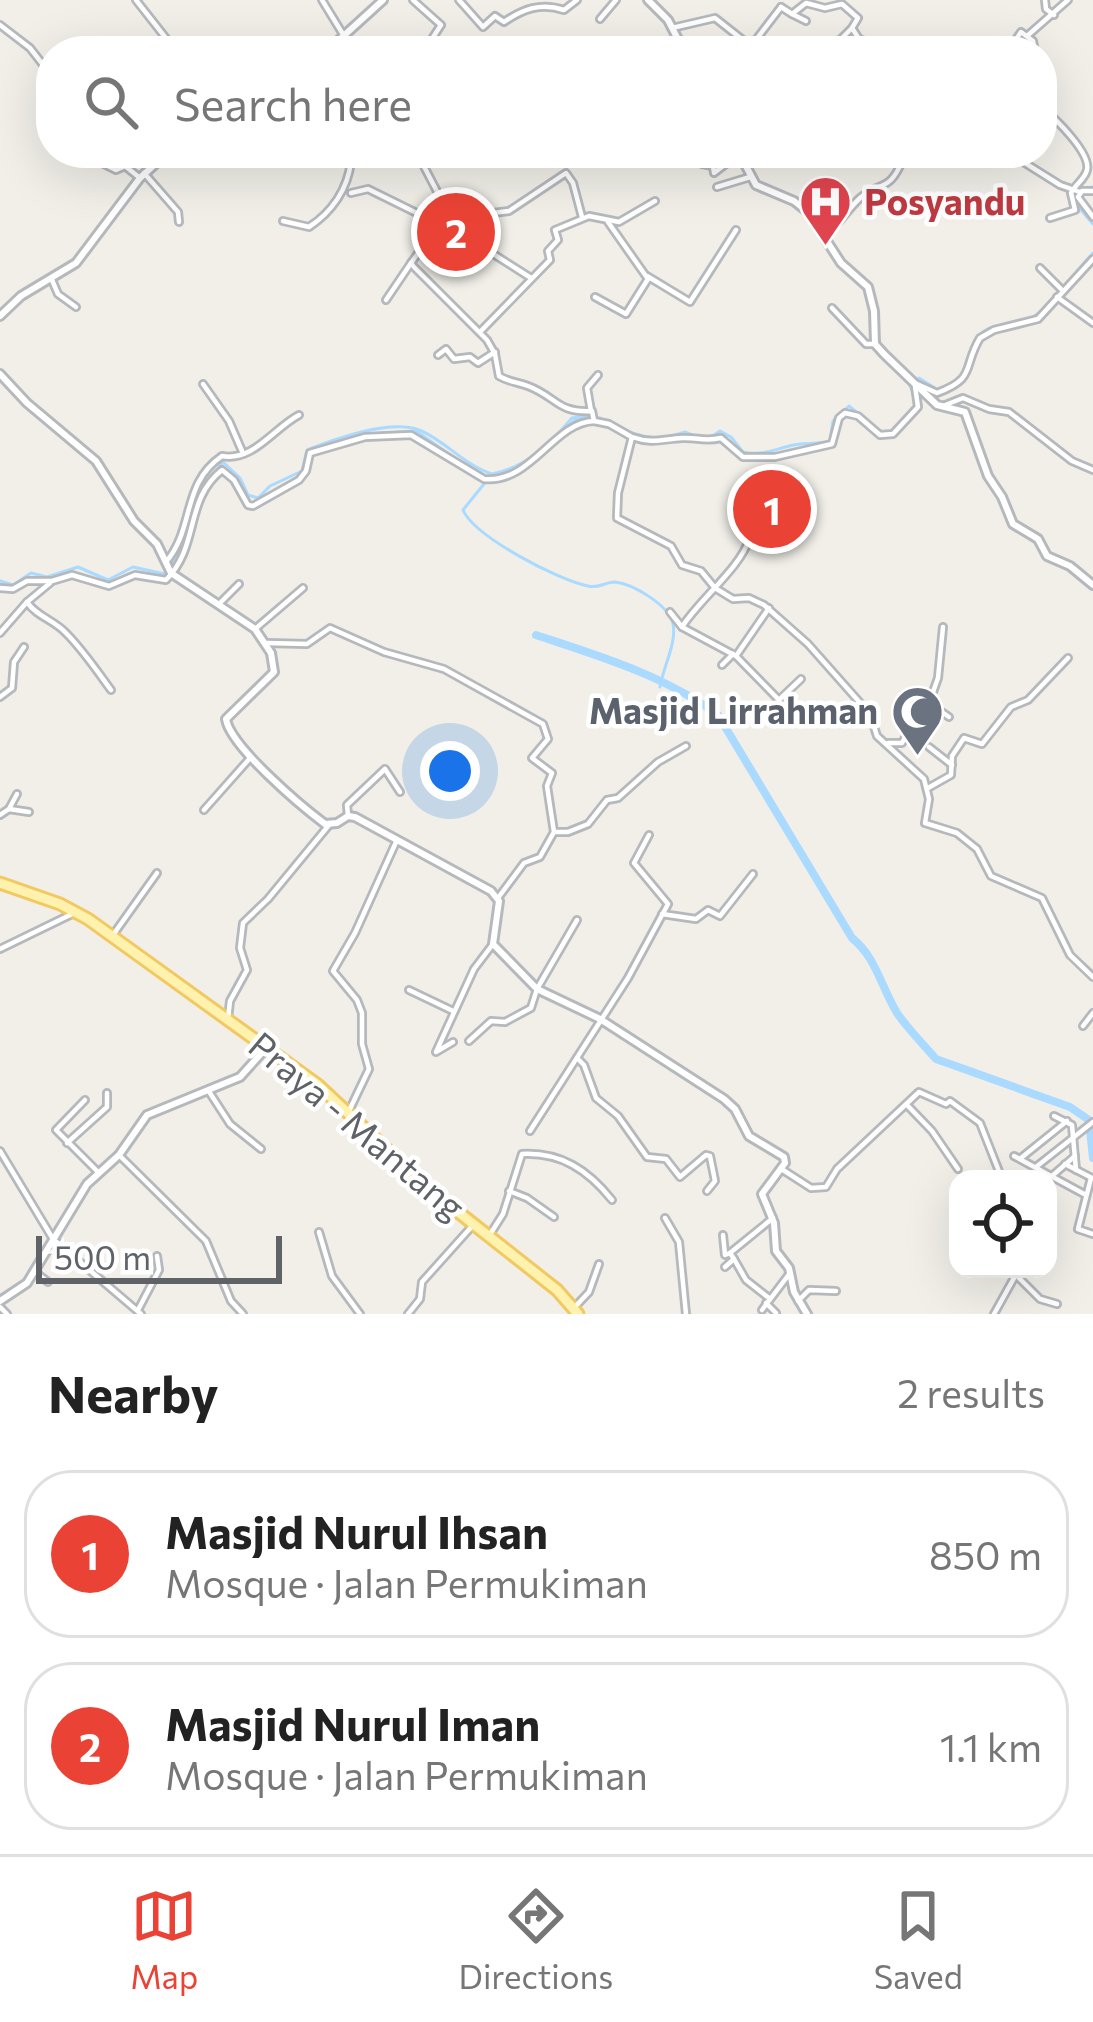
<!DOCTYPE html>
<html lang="en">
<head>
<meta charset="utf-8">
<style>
  :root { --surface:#fff; --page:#f6f6f6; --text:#222; --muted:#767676; --line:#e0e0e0; --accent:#ea4335 }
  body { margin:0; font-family:Commissioner,sans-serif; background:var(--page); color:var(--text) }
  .controls { position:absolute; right:36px; bottom:36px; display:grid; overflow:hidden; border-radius:24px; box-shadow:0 12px 48px #0002 }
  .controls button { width:108px; height:108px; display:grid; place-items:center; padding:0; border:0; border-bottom:3px solid var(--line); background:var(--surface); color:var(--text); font:60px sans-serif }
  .scale { position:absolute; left:36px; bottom:30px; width:246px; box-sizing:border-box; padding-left:12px; border:6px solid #5f6368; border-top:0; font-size:33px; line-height:42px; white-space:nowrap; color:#5f6368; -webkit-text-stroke:9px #fff; paint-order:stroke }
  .you { position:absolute; left:450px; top:771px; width:42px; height:42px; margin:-30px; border:9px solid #fff; border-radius:50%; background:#1a73e8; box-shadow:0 0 0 18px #1a73e833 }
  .badge { display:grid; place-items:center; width:78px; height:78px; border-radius:50%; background:var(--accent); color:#fff; font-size:39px; font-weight:700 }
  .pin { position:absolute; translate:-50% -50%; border:6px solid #fff; box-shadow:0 3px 12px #0006 }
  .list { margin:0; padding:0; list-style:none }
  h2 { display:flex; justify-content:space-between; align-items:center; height:156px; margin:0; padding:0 48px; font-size:51px }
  h2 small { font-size:39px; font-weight:400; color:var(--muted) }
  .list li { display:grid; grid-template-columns:78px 1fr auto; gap:36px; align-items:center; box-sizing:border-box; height:168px; margin:0 24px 24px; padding:0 24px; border:3px solid var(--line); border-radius:48px }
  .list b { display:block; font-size:45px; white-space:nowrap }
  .list p { margin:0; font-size:39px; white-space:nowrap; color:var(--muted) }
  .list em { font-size:39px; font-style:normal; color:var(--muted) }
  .icon { flex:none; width:66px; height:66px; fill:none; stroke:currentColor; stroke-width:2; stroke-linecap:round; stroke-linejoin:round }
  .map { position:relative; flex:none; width:1093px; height:1314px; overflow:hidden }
  .search { position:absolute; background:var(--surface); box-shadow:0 12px 48px #0002; left:36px; right:36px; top:36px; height:132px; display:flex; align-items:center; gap:30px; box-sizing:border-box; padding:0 42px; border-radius:48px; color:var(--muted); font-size:45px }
  .sheet { height:540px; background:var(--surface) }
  nav { display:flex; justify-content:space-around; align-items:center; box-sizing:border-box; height:168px; border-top:3px solid var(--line); background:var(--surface); font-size:33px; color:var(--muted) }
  nav a { display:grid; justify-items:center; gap:6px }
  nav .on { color:var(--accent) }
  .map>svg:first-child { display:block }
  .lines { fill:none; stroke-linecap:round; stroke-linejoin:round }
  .stream { stroke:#aadaff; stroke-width:3 }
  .river { stroke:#aadaff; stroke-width:8 }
  .minor-casing { stroke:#b5b8bc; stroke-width:10 }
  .tertiary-casing { stroke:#b5b8bc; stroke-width:12 }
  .primary-casing { stroke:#f2c960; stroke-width:15 }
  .minor { stroke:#fff; stroke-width:4.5 }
  .tertiary { stroke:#fff; stroke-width:6 }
  .primary { stroke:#fff2af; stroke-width:9 }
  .labels { text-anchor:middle; stroke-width:9; stroke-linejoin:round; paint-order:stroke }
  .health-label { font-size:36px; font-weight:bold; fill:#be3a42; stroke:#fff; text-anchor:start }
  .worship-label { font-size:36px; font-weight:bold; fill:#5b616d; stroke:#fff; text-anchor:end }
  .street-label { font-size:36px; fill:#5f6368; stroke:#fff }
</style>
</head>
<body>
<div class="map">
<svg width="1093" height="1314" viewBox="0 0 1093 1314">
  <rect width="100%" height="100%" fill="#f1efe8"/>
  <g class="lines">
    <g class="stream">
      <path d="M1076,189L1093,187"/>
      <path d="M1075,203L1093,224"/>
      <path d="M968,361C978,309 1014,335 1041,311C1060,294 1076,271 1093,253"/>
      <path d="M914,395L910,386L919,378L938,390L958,379"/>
      <path d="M566,429L575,420L600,418"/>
      <path d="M366,434L416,431L456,459"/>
      <path d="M672,436L685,432L697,437"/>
      <path d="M711,437L720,431L731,437L743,452C766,457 779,446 801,444C811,443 820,444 830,441L833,421L849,406L867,421"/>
      <path d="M464,464L487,477"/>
      <path d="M488,479L463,510C475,537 558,580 588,586C598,589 605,582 615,582C633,584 669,605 673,624C677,643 663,667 660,687"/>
      <path d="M195,496L223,462L240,478L248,495L258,498L270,486L302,471L307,450C335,439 389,419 419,430C443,439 464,465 492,474C525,468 551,443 572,418C614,411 620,437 657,438"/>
      <path d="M0,581L13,585L31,573L47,577L78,567L108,580L133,567L165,574L184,545"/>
    </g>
    <path class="river" d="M536,635C599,656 664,675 718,715L852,938C876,957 881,987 897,1013C908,1029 923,1044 936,1059L1070,1107L1089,1120L1093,1158"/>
    <defs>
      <g id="minor">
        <path d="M136,0L176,51"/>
        <path d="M322,0L344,36"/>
        <path d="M413,0L441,25L424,51"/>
        <path d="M459,0L483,27L495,16L504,22C523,9 541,2 564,10L577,0"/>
        <path d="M1045,0L1046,9L1054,15"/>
        <path d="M781,7L792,14L806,3L825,8L842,4L858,18L852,28"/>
        <path d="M792,14L806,21"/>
        <path d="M600,19L616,0"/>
        <path d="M0,25L30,48L51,75"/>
        <path d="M672,28L715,18L748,44L755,41L754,51"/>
        <path d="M1027,36L1068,0"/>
        <path d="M755,41L781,7"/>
        <path d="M757,44L775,51"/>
        <path d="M818,51L825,45L832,48L852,28L859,39L874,45"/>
        <path d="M1008,51L1021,32L1033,41L1035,51"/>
        <path d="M1042,108C1055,118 1091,153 1087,170C1085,179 1075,185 1071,193L1075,210L1050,218"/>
        <path d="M417,153L442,201L430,237L411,263L414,267L487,340L495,354L499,376C509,382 517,382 528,386C557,397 557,413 592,411L594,421L609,424L630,436"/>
        <path d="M695,153L702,164L713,166L714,173L739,154"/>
        <path d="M1009,153L1060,185L1080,192"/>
        <path d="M92,158L116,170L125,166L140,178"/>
        <path d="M742,163L759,153"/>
        <path d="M144,173L178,212L179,222"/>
        <path d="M717,187L750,177"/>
        <path d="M1093,191H1082L1078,197L1093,217"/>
        <path d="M351,193L368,189L437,223"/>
        <path d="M438,219L465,222L476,215L509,211L566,173L573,183L582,217"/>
        <path d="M283,221L309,227C332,212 348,189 351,161L345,153"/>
        <path d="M825,235C839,225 847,210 860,198C880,180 889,194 903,159"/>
        <path d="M487,250L531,278"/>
        <path d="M1040,268L1063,291"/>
        <path d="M647,276L690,302L736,230"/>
        <path d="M52,280L58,294L76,307"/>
        <path d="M595,297L626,314L648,279L608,222"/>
        <path d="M1057,297L1093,323"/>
        <path d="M386,300L411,263"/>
        <path d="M832,308L866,344H875"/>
        <path d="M480,332L550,260L548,251L558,240L555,230L589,216L619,222L655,201"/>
        <path d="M438,355L446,349L454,359L470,357L478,363L495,352"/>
        <path d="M203,384L229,421L242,451"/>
        <path d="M917,384L937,393C977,378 962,368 980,338L994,330L1038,319L1093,259"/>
        <path d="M915,386L918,407L893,434L880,435L858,416L845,413L839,418L832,444L775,457H743L721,438C703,442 698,437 682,438C663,439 652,444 632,437L618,493L617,518L671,546L682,565L701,571L715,588L733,599L749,598L764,605L808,644L870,714L877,736L924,779L929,799L925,823L957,833L977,849L991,876L1042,898L1070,955L1093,977"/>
        <path d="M943,406L963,398L989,409L1009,412L1072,461L1093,470"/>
        <path d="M591,411L587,388L598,375"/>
        <path d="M166,562C195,528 181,484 222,456C253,462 274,428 299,415"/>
        <path d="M0,588L13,589L27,581H52L72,575L109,586L135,575L166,580C200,546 184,500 222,470L234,480L248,505L253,506L299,480L306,471L310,453L365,437L411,435L484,479C531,484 554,422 594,421"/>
        <path d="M27,602L50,583"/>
        <path d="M219,604L239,584"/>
        <path d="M670,612L682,627L736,656L769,608"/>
        <path d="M682,627C698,601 742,566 749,539C751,532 749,526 749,519L763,509"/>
        <path d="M255,629L303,588"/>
        <path d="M0,633L27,602C36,616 54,620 66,633C83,650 97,671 111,690"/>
        <path d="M267,643L307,644L330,628L384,652L444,669L543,724L548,739L532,758L552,773L547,786L554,832L540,857L524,863L498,898"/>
        <path d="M736,656L779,700L801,679"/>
        <path d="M722,665L733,654"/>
        <path d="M0,697L12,688L14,662L24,647"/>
        <path d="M929,703L949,717"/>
        <path d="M888,743H902L916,717L928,706L938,678L943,627"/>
        <path d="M929,747L952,765"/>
        <path d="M928,788L951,775L952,756L964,738L982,744L1011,707L1028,700L1068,658"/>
        <path d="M9,809L17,794"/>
        <path d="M204,810L251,757"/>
        <path d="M0,815L9,809L29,812"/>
        <path d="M348,816L347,805L385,769L400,792"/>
        <path d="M554,832H568L588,824L607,800L618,798L658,762L686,746"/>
        <path d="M662,914L696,919L708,910L720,916L753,874"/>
        <path d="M113,935L157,873"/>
        <path d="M0,949L72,914"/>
        <path d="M409,990L453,1011"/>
        <path d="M228,1019L230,1001L247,970L240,948L243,923L268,899L329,825"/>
        <path d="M1083,1026L1093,1013"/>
        <path d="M469,1041L491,1021L505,1022L531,1008L537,989L577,920"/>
        <path d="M453,1042L436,1052L474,969L493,944"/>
        <path d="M577,1058L584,1065L596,1098L618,1116L647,1157L666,1159L680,1177L706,1155L710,1156L715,1181L707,1191"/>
        <path d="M208,1090L230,1124L261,1149"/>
        <path d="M85,1100L56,1130L98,1172"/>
        <path d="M908,1106L932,1131L958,1169"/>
        <path d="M348,1113L369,1069L362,1044V1013L357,1000L333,971L355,933L397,840"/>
        <path d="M1054,1116L1072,1125L1076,1170"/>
        <path d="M530,1131L628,978L668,904L634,863L649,835"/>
        <path d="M67,1143L107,1107V1093"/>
        <path d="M0,1151L53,1239L141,1314"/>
        <path d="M119,1155L206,1241L231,1301L243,1314"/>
        <path d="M1014,1156L1086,1195"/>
        <path d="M1021,1158L1067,1121"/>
        <path d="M1065,1164L1092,1178"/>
        <path d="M1036,1167L1093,1122"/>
        <path d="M783,1170L811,1188L826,1187L837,1169L919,1092L946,1104L950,1101L980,1123L1002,1179"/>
        <path d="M1052,1176L1075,1156"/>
        <path d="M1091,1178L1078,1229L1093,1234"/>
        <path d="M509,1191L527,1198L554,1217"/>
        <path d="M665,1218L679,1242L686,1314"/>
        <path d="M319,1232L332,1276L360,1314"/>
        <path d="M723,1235L725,1255L730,1253"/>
        <path d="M489,1236L503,1214L522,1154C561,1152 588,1170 612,1200"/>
        <path d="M734,1259L746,1280L769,1298"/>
        <path d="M725,1267L734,1259L730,1253L773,1218"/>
        <path d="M34,1271L48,1282"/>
        <path d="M1019,1278L1040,1299L1057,1304"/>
        <path d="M798,1301L809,1290L836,1291"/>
        <path d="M766,1303L776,1313"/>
        <path d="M0,1307L7,1314"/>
        <path d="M573,1309L589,1292L599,1264"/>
        <path d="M138,1310L159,1270L157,1256"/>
        <path d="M762,1310L790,1273"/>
        <path d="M408,1314L420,1299L422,1282L474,1224"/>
        <path d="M994,1314L1019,1269"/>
      </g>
      <g id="tertiary">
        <path d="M648,0L668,20L684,51"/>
        <path d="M327,51L383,0"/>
        <path d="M739,153L756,185L794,201L808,212L841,263L868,287L874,311L875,344L884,354L937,405L965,412L988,476L1002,497L1013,524L1038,539L1047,556L1070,566L1093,585"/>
        <path d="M0,316L21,296L76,263L140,178L167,153"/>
        <path d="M0,374L27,403L96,461L134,521L157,544L171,573L255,629L271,653L274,672L226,719C230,746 301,806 325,824L337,823L348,816L355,817L491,891L499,901L493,944L537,989L600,1019L724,1099L735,1109L749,1136L784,1157L785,1163L762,1194L774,1223L776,1251L789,1268L794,1292L807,1314"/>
        <path d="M0,1301L27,1283L87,1184L119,1155L147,1115L240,1077L266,1048"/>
      </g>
      <path id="primary" d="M0,883L60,904L88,919L318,1085L429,1189L557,1290L578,1314"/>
    </defs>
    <use href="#minor" class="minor-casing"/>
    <use href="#tertiary" class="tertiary-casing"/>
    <use href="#primary" class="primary-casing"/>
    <use href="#minor" class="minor"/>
    <use href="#tertiary" class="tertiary"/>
    <use href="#primary" class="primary"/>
  </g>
  <defs>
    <symbol id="hospital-pin" viewBox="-11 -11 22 30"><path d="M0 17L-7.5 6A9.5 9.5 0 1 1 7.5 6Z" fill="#e0444e" stroke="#fff"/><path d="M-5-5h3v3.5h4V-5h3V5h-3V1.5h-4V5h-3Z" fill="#fff"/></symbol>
    <symbol id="mosque-pin" viewBox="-11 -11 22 30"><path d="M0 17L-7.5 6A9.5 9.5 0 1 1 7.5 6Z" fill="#6b7280" stroke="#fff"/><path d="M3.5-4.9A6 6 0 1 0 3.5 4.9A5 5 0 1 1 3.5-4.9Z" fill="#fff"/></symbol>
  </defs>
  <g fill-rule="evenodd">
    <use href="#hospital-pin" x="796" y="172" width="59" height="81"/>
    <use href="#mosque-pin" x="888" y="682" width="59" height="81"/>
  </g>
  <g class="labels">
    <g class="health-label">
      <text x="864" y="215">Posyandu</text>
    </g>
    <g class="worship-label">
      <text x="878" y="724">Masjid Lirrahman</text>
    </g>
    <g class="street-label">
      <text transform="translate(357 1126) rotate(40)" y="13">Praya - Mantang</text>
    </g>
  </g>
</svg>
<div class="controls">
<button><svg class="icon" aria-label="locate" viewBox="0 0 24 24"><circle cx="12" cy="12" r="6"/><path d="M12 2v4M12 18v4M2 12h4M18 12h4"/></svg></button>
</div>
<div class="scale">500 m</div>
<div class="you"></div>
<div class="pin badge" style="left:772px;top:509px">1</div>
<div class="pin badge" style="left:456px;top:232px">2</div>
<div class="search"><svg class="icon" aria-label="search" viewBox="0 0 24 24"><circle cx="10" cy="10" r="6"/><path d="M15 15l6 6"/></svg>Search here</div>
</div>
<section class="sheet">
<h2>Nearby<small>2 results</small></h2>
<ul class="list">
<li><span class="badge">1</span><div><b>Masjid Nurul Ihsan</b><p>Mosque · Jalan Permukiman</p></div><em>850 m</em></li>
<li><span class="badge">2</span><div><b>Masjid Nurul Iman</b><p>Mosque · Jalan Permukiman</p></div><em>1.1 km</em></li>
</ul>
</section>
<nav>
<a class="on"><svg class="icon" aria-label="map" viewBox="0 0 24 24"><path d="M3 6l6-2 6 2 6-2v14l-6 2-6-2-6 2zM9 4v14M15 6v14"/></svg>Map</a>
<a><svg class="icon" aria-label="directions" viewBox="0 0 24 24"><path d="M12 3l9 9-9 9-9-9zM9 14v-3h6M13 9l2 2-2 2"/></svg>Directions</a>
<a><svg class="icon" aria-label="saved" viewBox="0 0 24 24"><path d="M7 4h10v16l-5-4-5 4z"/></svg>Saved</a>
</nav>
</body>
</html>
